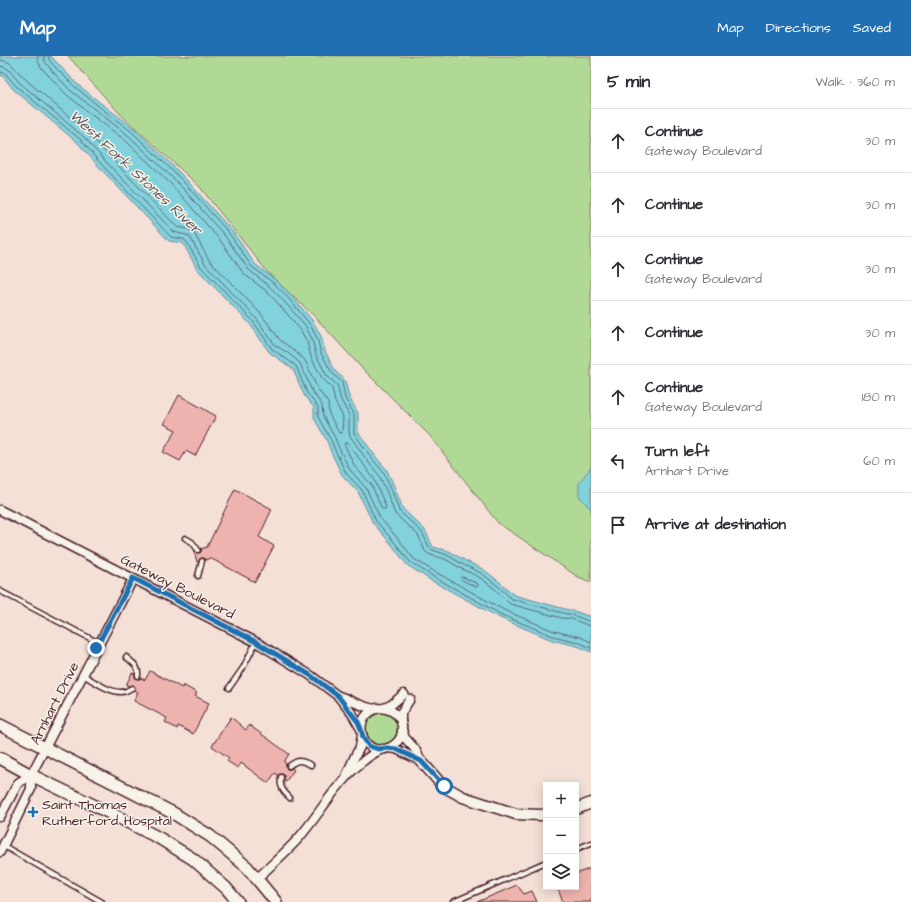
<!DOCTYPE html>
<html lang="en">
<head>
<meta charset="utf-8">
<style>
  :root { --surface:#fff; --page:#f7f7f7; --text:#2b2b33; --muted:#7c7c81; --line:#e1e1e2; --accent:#1f6fb2 }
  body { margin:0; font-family:"Architects Daughter",sans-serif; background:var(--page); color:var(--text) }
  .controls { position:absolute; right:12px; bottom:12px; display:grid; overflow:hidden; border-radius:0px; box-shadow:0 2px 10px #0003 }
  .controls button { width:36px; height:36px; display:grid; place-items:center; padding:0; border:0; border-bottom:1px solid var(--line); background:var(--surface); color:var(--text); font:20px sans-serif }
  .stop { position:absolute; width:12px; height:12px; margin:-9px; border:3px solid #1f6fb2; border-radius:50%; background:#fff }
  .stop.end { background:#1f6fb2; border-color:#fff; box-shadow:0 1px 4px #0008 }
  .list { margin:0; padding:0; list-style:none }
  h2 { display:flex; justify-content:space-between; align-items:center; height:52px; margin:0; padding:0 16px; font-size:17px }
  h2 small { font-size:13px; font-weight:400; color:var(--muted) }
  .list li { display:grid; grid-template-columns:26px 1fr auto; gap:12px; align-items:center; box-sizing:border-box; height:64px; padding:0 16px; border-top:1px solid var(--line) }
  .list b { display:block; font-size:15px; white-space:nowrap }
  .list p { margin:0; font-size:13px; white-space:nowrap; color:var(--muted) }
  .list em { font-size:13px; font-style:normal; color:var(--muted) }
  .icon { flex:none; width:22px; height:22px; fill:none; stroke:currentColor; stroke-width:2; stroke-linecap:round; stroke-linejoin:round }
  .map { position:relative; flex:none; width:591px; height:846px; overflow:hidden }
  header { display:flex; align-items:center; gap:24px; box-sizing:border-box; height:56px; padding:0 20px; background:var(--accent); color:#fff }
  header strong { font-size:19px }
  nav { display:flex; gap:22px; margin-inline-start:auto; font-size:14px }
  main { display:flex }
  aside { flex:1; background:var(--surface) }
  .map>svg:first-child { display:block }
  .green { fill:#b0d996; stroke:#7d7c60 }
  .water { fill:#82d2dd; stroke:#6c8a96 }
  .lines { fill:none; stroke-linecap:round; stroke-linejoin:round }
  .shore { stroke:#606772; stroke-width:1 }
  .building { fill:#efb3af; stroke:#4a1f2b }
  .service-casing { stroke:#4a1f2b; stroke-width:7 }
  .minor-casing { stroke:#4a1f2b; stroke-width:11 }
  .tertiary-casing { stroke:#4a1f2b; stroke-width:13 }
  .secondary-casing { stroke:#4a1f2b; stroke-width:14 }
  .service { stroke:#f7f3e8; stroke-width:4 }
  .minor { stroke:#f7f3e8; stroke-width:8 }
  .tertiary { stroke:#f7f3e8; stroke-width:10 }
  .secondary { stroke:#f7f3e8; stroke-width:11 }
  .route { stroke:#1f6fb2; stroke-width:5 }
  .poi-dot { fill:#1f6fb2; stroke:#f7f3e8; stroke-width:1.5 }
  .labels { text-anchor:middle; stroke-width:3; stroke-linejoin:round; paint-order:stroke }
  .street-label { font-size:14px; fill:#4a1f2b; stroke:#f7f3e8 }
  .poi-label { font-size:14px; fill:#4a1f2b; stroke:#f7f3e8; text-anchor:start }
  .water-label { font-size:15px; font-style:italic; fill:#5b5560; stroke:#f7f3e8 }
</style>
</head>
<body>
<header>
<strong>Map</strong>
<nav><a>Map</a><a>Directions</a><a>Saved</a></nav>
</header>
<main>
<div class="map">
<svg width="591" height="846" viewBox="0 0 591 846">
  <rect width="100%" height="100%" fill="#f5e0d7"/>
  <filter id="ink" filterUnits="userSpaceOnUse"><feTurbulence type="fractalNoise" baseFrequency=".025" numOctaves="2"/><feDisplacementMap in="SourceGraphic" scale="8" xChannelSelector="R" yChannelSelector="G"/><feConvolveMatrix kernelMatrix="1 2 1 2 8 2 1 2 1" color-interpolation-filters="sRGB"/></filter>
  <g filter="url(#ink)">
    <g class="green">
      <path d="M68,0H591V526L578,521L498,467L430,380L358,308L315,261L269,218L199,130L121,59Z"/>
      <circle cx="382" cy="673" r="16"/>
    </g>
    <g class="water">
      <path d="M0,0H51L60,10L76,27L98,45L135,73L183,120L232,175L255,208L274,223L287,235L312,264L321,280L325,295L335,315L345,324L349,341L358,357V376L376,401L387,414L394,430L403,453L425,474L433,491L449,495L466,505L483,513L501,527L514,539L565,553L574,555L591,561V596L577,590L552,584L500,562L432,525L407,509L392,489L373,467L358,436L342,419L331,396L327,385L314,362V352L304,339L293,313L269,296L250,268L197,213L183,187L169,185L100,112L78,87L13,33L2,19L0,21Z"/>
      <path d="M591,411V453L579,440V427Z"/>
    </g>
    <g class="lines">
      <g class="shore">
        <path d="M44,0V3L46,7L53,16L70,34L93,52L129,80L177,126L225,180L249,214L269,230L280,241L305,269L312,283L316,299L327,320L337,329L341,344L349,359V376L350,380L369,407L379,419L386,434L395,458L418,479L425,495L427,497L431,499L445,503L462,513L479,521L495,533L510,548L562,562L572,563L587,569L591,570"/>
        <path d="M49,0V4L57,13L74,30L96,48L132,76L181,123L229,177L252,211L272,226L284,237L309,267L317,282L321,297L332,317L342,326L345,342L354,358V377L373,404L384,417L391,432L399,455L422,476L430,493L447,499L464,509L481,517L498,530L512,543L563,557L573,559L588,565H591"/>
        <path d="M0,4L6,5L11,8L24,22L88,77L111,102L177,171L188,173L194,177L209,204L261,258L280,284L292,293L305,304L317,332L328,347L329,358L339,377H342L343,361L335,346L332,332L322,322L311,301L307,286L300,273L276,245L265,234L244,218L220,184L173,130L125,84L89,57L66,38L49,20L41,11L38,5V0"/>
        <path d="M0,10L4,11L8,13L20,27L84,81L106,106L174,176L186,179L190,181L205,208L256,262L275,289L288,297L300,307L312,335L322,349L323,360L335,382L339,392L350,414L366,432L380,462L399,484L414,503L437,517L504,554L554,575L580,581L591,586"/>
        <path d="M0,16L5,17L16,30L81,84L102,109L171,181L183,183L186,185L201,211L253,265L272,293L285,302L296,310L307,337L318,351V361L331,384L335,394L346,417L362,434L376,465L395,487L410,506L434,521L502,559L553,580L578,586L591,592"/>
        <path d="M345,387H348L374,423L386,451L385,453H382L371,428L355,411L345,390Z"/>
        <path d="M461,521H463L478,528V530L476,531L462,524L461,523Z"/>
      </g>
    </g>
    <g class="building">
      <path d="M179,339L216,360L195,400L186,395L180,405L163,396L176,374L164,368Z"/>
      <path d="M235,433L272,453L259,481L274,490L255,526L210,502L205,504L203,502H201L198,506H197L194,495L199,497L201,496V493L207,491Z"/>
      <path d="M150,615L182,632L183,629L197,637L195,640L209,647L193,678L178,670L177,673L165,666L167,662L134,645L138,636L135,634V631L133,629L128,630L126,629L132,617L135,618V621L137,623H139L141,622L145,624Z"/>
      <path d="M231,661L246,674L249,669L289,698L284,706L286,708V711L287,713H290L292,712L294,714L286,725L284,724V719L282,718L278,719L275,717L268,727L241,707L238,712L227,705L229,702L212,690Z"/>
      <path d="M591,812V846H563L557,831H576V818Z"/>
      <path d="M517,829L524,838L532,835L537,846H477Z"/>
    </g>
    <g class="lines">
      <defs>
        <g id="service">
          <path d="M185,482L192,486L198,494"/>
          <path d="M198,520L202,505"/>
          <path d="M0,535L99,587"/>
          <path d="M126,601C133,607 139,610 138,620"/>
          <path d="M83,619C94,625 114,640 126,635C127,635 131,632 132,632"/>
          <path d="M229,632L243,612L256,586"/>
          <path d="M289,710C298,703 301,704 311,709"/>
          <path d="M281,721C279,731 284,736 290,742"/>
          <path d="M2,789L102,846"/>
          <path d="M576,793L591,787"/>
          <path d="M453,846L546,806"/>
        </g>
        <g id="minor">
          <path d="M0,454L256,586L310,619L338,640L353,659L361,673"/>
          <path d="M339,640C351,644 363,652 376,653"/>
          <path d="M377,652C392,652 404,660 402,676C400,690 380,700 368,689C361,682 359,669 365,661C368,656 372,655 377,652Z"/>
          <path d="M384,652L391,649L404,638"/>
          <path d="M401,666V657L410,643"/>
          <path d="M402,674L405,682L415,693L421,705"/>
          <path d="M388,692L396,693L421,705"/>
          <path d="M347,718L354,702L360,691L362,679"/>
          <path d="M31,719L133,523"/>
          <path d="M0,761L18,727L31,719V733L0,796"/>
          <path d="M257,823C270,810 284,798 297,784C324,754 343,712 382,693"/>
        </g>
        <g id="tertiary">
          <path d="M421,705L443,730L463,741L516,758L541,759L546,758"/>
          <path d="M576,753L591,747"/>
        </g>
        <g id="secondary">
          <path d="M0,669L173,757L210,780L247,811L276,846"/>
          <path d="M0,702L31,719L114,759L159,782L193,803L226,832L238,846"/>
        </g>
      </defs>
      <use href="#service" class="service-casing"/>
      <use href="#minor" class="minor-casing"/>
      <use href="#tertiary" class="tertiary-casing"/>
      <use href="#secondary" class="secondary-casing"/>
      <use href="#service" class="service"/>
      <use href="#minor" class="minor"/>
      <use href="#tertiary" class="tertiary"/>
      <use href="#secondary" class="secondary"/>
    </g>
  </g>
  <g class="lines" filter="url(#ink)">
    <path class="route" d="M96,592L133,522L256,586L310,619L338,640L358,666L361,673L363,681L369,690L378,693L388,692L396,693L421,705L444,730"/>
  </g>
  <path class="poi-dot" d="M31 750h4v4h4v4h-4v4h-4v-4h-4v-4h4z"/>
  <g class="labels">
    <g class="street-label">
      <text transform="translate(178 530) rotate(27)" y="5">Gateway Boulevard</text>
      <text transform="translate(54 647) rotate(-63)" y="5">Arnhart Drive</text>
    </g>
    <g class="poi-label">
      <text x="42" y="753">Saint Thomas<tspan x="42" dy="16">Rutherford Hospital</tspan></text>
    </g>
    <g class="water-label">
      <text transform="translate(136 116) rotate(43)" y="5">West Fork Stones River</text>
    </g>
  </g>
</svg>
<div class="controls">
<button>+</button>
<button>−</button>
<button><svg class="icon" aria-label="layers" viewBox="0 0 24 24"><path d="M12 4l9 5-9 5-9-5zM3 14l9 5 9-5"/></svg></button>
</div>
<div class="stop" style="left:444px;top:730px"></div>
<div class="stop end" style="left:96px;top:592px"></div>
</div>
<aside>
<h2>5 min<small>Walk · 360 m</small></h2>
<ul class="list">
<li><svg class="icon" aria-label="ahead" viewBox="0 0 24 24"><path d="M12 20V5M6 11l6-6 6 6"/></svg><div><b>Continue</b><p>Gateway Boulevard</p></div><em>30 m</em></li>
<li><svg class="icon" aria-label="ahead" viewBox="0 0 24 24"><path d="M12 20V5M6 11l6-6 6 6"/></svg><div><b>Continue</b></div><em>30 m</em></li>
<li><svg class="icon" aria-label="ahead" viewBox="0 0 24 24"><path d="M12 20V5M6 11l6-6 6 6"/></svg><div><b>Continue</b><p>Gateway Boulevard</p></div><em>30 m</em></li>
<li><svg class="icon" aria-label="ahead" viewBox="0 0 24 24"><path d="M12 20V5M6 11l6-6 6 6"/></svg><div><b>Continue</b></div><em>30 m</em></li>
<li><svg class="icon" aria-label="ahead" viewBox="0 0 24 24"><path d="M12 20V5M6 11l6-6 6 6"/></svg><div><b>Continue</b><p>Gateway Boulevard</p></div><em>180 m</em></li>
<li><svg class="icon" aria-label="left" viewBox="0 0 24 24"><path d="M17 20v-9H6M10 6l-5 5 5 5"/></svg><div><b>Turn left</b><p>Arnhart Drive</p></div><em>60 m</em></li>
<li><svg class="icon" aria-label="arrive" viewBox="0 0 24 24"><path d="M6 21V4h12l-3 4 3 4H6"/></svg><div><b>Arrive at destination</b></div></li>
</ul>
</aside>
</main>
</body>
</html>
